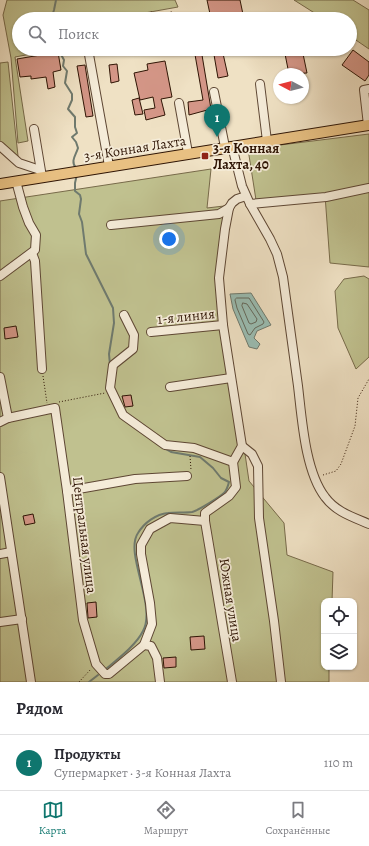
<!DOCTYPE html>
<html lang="ru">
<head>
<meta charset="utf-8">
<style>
  :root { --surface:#fff; --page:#f2f2f3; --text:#2b2b33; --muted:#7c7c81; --line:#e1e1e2; --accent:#0f766e }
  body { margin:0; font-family:Alegreya,serif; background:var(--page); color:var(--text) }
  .controls { position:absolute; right:12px; bottom:12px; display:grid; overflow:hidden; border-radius:8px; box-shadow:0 1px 3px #0004 }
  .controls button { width:36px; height:36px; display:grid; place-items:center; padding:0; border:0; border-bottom:1px solid var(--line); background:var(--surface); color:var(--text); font:20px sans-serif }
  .compass { position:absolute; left:273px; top:68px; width:36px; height:36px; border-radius:50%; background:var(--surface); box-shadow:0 1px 3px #0004; rotate:277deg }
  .you { position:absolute; left:169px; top:239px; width:14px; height:14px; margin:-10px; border:3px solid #fff; border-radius:50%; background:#1a73e8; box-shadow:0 0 0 6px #1a73e833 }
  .badge { display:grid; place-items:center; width:26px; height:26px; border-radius:50%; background:var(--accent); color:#fff; font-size:13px; font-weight:700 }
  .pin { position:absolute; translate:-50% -33px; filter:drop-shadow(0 1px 2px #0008) }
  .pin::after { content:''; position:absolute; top:21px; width:14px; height:12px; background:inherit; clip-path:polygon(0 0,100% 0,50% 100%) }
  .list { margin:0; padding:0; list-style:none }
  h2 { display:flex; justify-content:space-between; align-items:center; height:52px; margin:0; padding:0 16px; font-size:17px }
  h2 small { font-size:13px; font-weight:400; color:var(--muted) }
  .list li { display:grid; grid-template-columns:26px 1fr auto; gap:12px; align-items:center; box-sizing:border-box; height:56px; padding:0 16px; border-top:1px solid var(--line) }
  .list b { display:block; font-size:15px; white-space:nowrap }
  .list p { margin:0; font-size:13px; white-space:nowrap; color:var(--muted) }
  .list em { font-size:13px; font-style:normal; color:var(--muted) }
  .icon { flex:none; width:22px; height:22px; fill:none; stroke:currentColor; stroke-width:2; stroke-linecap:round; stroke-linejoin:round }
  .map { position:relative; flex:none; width:369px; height:682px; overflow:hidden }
  .search { position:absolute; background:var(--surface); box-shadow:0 1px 3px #0004; left:12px; right:12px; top:12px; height:44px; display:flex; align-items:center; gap:10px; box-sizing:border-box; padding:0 14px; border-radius:22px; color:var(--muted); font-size:15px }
  .sheet { height:108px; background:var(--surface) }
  nav { display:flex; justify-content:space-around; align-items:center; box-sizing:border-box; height:56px; border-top:1px solid var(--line); background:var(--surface); font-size:11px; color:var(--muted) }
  nav a { display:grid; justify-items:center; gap:2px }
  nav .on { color:var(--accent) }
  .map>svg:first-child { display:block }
  .green { fill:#c0c18f; stroke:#776a4a }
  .water { fill:#9abeb4; stroke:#6f7a6e }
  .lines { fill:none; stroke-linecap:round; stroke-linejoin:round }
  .shore { stroke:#64695c; stroke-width:1 }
  .stream { stroke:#6f7a6e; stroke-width:2 }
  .building { fill:#d49687; stroke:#2e1404 }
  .minor-casing { stroke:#5e4734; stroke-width:10 }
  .major-casing { stroke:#2e1404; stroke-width:12 }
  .path { stroke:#2e1404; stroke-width:1; stroke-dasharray:1 2; stroke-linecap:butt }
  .minor { stroke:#f5ecd9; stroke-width:8 }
  .major { stroke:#e8c082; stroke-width:10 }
  .poi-dot { fill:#8f2418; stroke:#f5ecd9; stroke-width:1.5 }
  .labels { text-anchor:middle; stroke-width:3.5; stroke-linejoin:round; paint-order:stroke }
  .street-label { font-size:14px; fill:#2e1404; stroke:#f5ecd9 }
  .poi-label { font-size:14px; font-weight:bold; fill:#2e1404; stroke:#f5ecd9; text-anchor:start }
</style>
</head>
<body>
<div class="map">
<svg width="369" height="682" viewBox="0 0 369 682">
  <rect width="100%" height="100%" fill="#efe1c4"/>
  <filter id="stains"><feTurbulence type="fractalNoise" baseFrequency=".005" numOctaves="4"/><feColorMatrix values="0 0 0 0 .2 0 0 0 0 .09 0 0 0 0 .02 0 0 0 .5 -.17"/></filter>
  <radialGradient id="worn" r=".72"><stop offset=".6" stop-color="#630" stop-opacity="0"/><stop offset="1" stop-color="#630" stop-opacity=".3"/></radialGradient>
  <g class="green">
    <path d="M7,0H175L178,7L111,19H19V49H58L15,57L28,141L18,143L11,58L3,15Z"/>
    <path d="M294,0H353L369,10V49L350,36V19H324Z"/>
    <path d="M8,62L18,156L12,160L0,150V63Z"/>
    <path d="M369,134V267L330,263L325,195L256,200L248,149Z"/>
    <path d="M211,169L207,208L224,206L219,277L249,481L284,523L287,555L333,572L332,601H324V667H329V682H0V201Z"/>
    <path d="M364,276L369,279V357L356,369L338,328L335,291L344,279Z"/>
  </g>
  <path class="water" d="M251,293L271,325L257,331L254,338L260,344L257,349L249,347L233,309L230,294Z"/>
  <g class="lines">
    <g class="shore">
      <path d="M237,298H249L264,322L263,324L255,328L250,335L248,334L237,308L235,300Z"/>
      <path d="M243,303L247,304L257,319L256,322L251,324L249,323L242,306Z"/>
    </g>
    <g class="stream">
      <path d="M51,19L54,10L56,0"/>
      <path d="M58,49L64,60L63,66L67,71L65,83L72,94V100L68,109L75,117V127L77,133L72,137L76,142L78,148C76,155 70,161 76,168"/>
      <path d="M77,174L75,183V191L80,195L81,199L79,214L82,222L86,254L113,308L114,323L109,354L110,365"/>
      <path d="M107,668C119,658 136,645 143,631C157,606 124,553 138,533C144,523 156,514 168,513C176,512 184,513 192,512C197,511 220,497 224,493C226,491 228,486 229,482L221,478L213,468L200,457L171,452L164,448"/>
      <path d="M89,682L98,675"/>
    </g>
  </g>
  <g class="building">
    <path d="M207,0H240L244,19H199V16L210,14Z"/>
    <path d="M152,12L153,16L172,12L173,19H132V17Z"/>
    <path d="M194,49H201L211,109L189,115L188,102L203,100Z"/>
    <path d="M213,49H222L228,76L218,78Z"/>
    <path d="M284,49H302L307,73L289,74Z"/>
    <path d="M353,50L369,62V75L365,81L342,65Z"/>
    <path d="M58,52L61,70L53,72L55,87L48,89L46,77L31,79V76L20,77L17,59Z"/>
    <path d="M165,61L172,97L161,99L165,115L146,120L144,110L155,108L153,97L140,100L134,73L148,70L147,64Z"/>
    <path d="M117,64L119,81L111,83L109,65Z"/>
    <path d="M85,65L93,116L86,117L77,66Z"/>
    <path d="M139,98L143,114L135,115L132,100Z"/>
    <path d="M16,326L18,337L5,339L4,328Z"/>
    <path d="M131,395L133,406L125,407L122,396Z"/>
    <path d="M33,514L35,523L25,525L23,516Z"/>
    <path d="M96,602L97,617L88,618L87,603Z"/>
    <path d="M204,636L205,649L191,650L190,637Z"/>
    <path d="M176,657V667L164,668L163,658Z"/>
  </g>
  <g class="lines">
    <defs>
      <g id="minor">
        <path d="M88,49L109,166"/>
        <path d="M260,84L267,141"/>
        <path d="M214,92L225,147"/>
        <path d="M179,103L188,153"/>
        <path d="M368,125L364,90L369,89"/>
        <path d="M34,129L42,177"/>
        <path d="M0,146L19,163L40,170"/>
        <path d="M232,146L242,186L250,204L270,239L277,254L283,277C288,313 293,350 298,386C302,419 305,471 325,497C336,512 353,517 369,524"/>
        <path d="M250,204L326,197L369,188"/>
        <path d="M111,225L219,214L229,208"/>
        <path d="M32,253L35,261L42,369"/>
        <path d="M0,276L35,250L36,235L29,223L23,207L16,181"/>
        <path d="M124,315L134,335L133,349L113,365L110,388L123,415L165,445L194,448L233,462"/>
        <path d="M151,332L223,325"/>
        <path d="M0,377L8,418"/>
        <path d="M170,387L231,378"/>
        <path d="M0,422L8,418L55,408L67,491L83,620L96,664L105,674H109L144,645L152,624L150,603L141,554V545L150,529L170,518L205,521V513L229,496L236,487L233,462"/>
        <path d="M242,446L252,454L258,466L259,518L274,621L281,682"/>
        <path d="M233,462L242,446L223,325L219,278L225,229L229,208L232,203L237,199L246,196"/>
        <path d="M0,477L31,682"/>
        <path d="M67,491L135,479L187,476"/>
        <path d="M205,521L232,682"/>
        <path d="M0,554L11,552"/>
        <path d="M0,622L22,619"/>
        <path d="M144,645L151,646L157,658L160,682"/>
      </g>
      <path id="major" d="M0,184L369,125"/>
    </defs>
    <use href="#minor" class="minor-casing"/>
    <use href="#major" class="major-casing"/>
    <g class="path">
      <path d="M43,376L47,403"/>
      <path d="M59,402L105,393"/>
      <path d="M190,456L191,470"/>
      <path d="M323,475L336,471L341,464L355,426L358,398L369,379"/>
      <path d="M79,682L91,669"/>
    </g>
    <use href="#minor" class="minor"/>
    <use href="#major" class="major"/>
  </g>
  <rect class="poi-dot" x="201" y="152" width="8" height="8" rx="2"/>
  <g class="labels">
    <g class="street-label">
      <text transform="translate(135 148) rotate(-9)" y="5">3-я Конная Лахта</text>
      <text transform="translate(186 316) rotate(-6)" y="5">1-я линия</text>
      <text transform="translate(85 535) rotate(83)" y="5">Центральная улица</text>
      <text transform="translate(231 600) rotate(81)" y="5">Южная улица</text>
    </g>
    <g class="poi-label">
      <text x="213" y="153">3-я Конная<tspan x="213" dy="16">Лахта, 40</tspan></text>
    </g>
  </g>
  <rect width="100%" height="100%" filter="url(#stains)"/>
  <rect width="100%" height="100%" fill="url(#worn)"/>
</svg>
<div class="controls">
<button><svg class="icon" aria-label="locate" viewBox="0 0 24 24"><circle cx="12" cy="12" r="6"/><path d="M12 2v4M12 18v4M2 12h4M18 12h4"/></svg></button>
<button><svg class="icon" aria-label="layers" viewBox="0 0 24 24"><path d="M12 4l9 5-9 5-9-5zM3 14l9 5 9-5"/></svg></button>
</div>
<svg class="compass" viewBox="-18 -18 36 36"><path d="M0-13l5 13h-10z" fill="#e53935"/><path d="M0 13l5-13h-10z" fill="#7c7c81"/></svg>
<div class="you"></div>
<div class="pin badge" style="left:217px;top:137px">1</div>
<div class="search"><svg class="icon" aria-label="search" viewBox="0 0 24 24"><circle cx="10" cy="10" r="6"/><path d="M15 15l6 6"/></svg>Поиск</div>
</div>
<section class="sheet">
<h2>Рядом<small></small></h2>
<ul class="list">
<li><span class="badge">1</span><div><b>Продукты</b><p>Супермаркет · 3-я Конная Лахта</p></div><em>110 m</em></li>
</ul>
</section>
<nav>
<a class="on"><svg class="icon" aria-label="map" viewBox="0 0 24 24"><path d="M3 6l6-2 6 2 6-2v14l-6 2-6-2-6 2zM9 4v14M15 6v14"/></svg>Карта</a>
<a><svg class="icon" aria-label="directions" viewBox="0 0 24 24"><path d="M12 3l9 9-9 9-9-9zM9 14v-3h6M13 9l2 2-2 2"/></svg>Маршрут</a>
<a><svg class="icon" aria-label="saved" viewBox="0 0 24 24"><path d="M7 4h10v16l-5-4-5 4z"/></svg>Сохранённые</a>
</nav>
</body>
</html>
